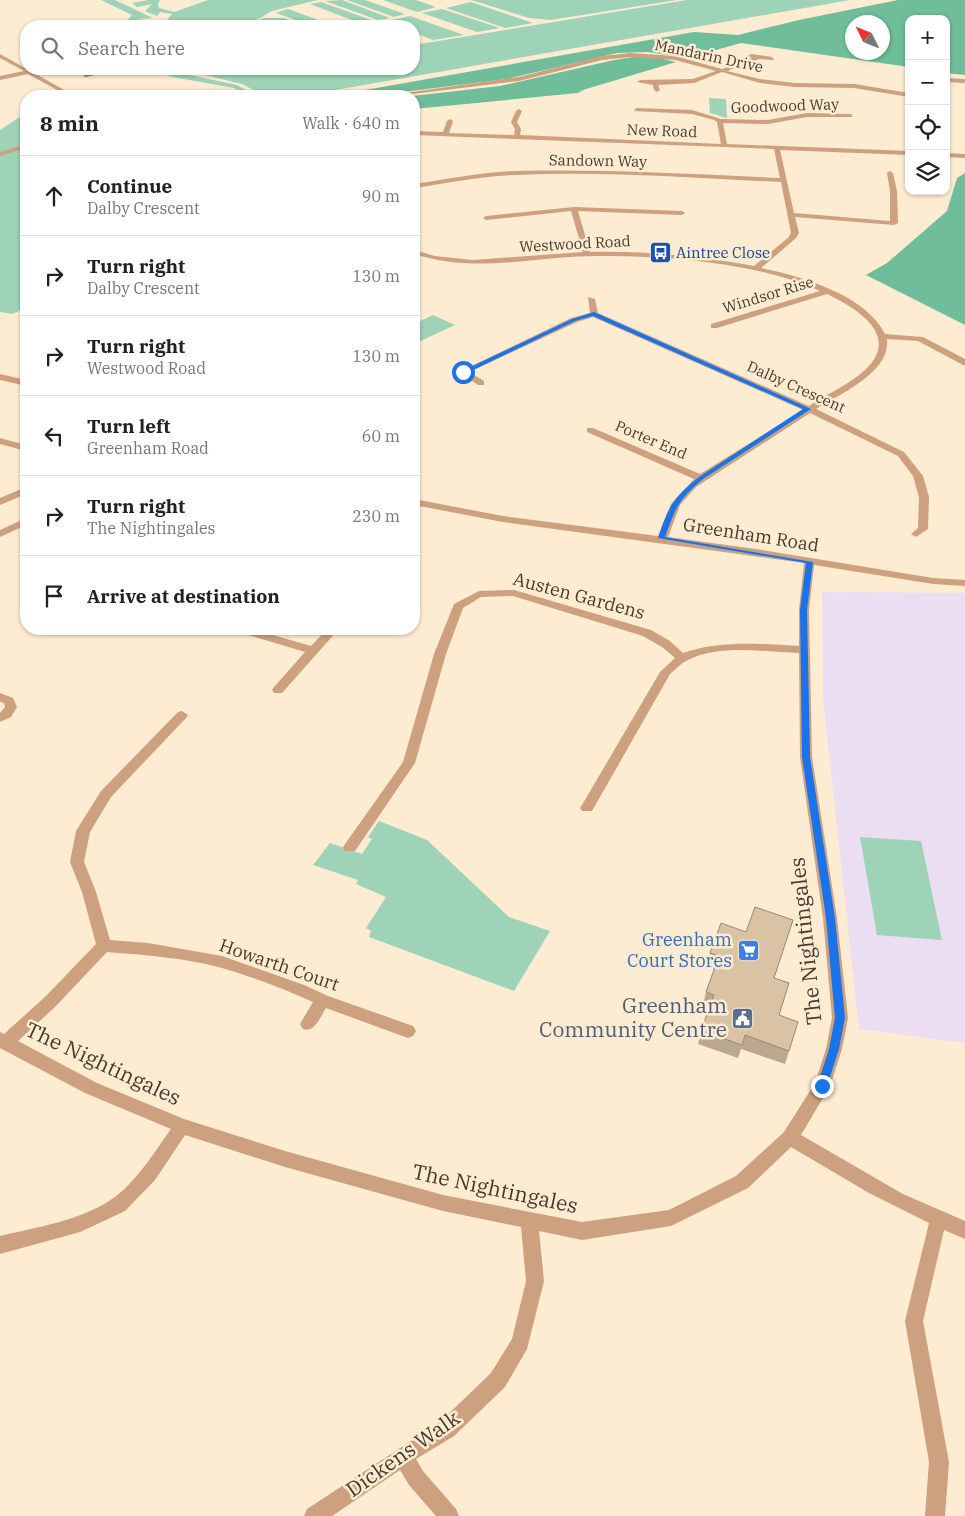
<!DOCTYPE html>
<html lang="en">
<head>
<meta charset="utf-8">
<style>
  :root { --surface:#fff; --page:#f6f6f6; --text:#222; --muted:#767676; --line:#e0e0e0 }
  body { margin:0; font-family:"IBM Plex Serif",serif; background:var(--page); color:var(--text) }
  .controls { position:absolute; right:15px; top:15px; display:grid; overflow:hidden; border-radius:10px; box-shadow:0 1px 4px #0004 }
  .controls button { width:45px; height:45px; display:grid; place-items:center; padding:0; border:0; border-bottom:1px solid var(--line); background:var(--surface); color:var(--text); font:25px sans-serif }
  .compass { position:absolute; left:845px; top:15px; width:45px; height:45px; border-radius:50%; background:var(--surface); box-shadow:0 1px 4px #0004; rotate:313deg }
  .stop { position:absolute; width:15px; height:15px; margin:-11px; border:4px solid #1a73e8; border-radius:50%; background:#fff }
  .stop.end { background:#1a73e8; border-color:#fff; box-shadow:0 1px 5px #0008 }
  .list { margin:0; padding:0; list-style:none }
  h2 { display:flex; justify-content:space-between; align-items:center; height:65px; margin:0; padding:0 20px; font-size:21px }
  h2 small { font-size:16px; font-weight:400; color:var(--muted) }
  .list li { display:grid; grid-template-columns:32px 1fr auto; gap:15px; align-items:center; box-sizing:border-box; height:80px; padding:0 20px; border-top:1px solid var(--line) }
  .list b { display:block; font-size:19px; white-space:nowrap }
  .list p { margin:0; font-size:16px; white-space:nowrap; color:var(--muted) }
  .list em { font-size:16px; font-style:normal; color:var(--muted) }
  .icon { flex:none; width:28px; height:28px; fill:none; stroke:currentColor; stroke-width:2; stroke-linecap:round; stroke-linejoin:round }
  .map { position:relative; flex:none; width:965px; height:1516px; overflow:hidden }
  .search { position:absolute; background:var(--surface); box-shadow:0 1px 4px #0004; left:20px; top:20px; width:400px; height:55px; display:flex; align-items:center; gap:12px; box-sizing:border-box; padding:0 18px; border-radius:20px; color:var(--muted); font-size:19px }
  .panel { position:absolute; background:var(--surface); box-shadow:0 1px 4px #0004; left:20px; top:90px; width:400px; height:545px; border-radius:20px }
  .map>svg:first-child { display:block }
  .education { fill:#ebdef2 }
  .green { fill:#9ed3b8 }
  .forest { fill:#6fbd99; fill-rule:evenodd }
  .lines { fill:none; stroke-linecap:round; stroke-linejoin:round }
  .minor { fill:#cda17f; fill-rule:evenodd }
  .wall { fill:#bba88e }
  .shaded-wall { fill:#998874 }
  .building { fill:#dac3a5; stroke:#998874 }
  .route { fill:#1a73e8 }
  .labels { text-anchor:middle; stroke-width:5; stroke-linejoin:round; paint-order:stroke }
  .far-street-label { font-size:15px; fill:#453b2f; stroke:#fdebd2 }
  .far-transit-label { font-size:15px; fill:#164399; stroke:#fdebd2; text-anchor:start }
  .street-label { font-size:18px; fill:#453b2f; stroke:#fdebd2 }
  .shop-label { font-size:18px; fill:#366cbe; stroke:#fdebd2; text-anchor:end }
  .near-street-label { font-size:21px; fill:#453b2f; stroke:#fdebd2 }
  .near-service-label { font-size:21px; fill:#4e5e75; stroke:#fdebd2; text-anchor:end }
</style>
</head>
<body>
<div class="map">
<svg width="965" height="1516" viewBox="0 0 965 1516">
  <rect width="100%" height="100%" fill="#fdebd2"/>
  <path class="education" d="M822,592L965,593V1043L859,1029L823,698Z"/>
  <g class="green">
    <path d="M101,0H115L153,18L137,19L150,21L147,26H122L132,15Z"/>
    <path d="M149,0H160L158,4L159,8L174,12L208,0H318L272,11L246,26H162L172,14L160,12L157,16L145,11L152,4L137,7L132,3Z"/>
    <path d="M342,0L390,18L378,20L325,1Z"/>
    <path d="M347,0H365L405,14L394,17Z"/>
    <path d="M383,0H416L436,7L417,12Z"/>
    <path d="M471,0H677L551,20L529,18Z"/>
    <path d="M687,0H850L301,96H265L242,84L184,70L414,69V45Z"/>
    <path d="M321,2L374,21L362,24L310,4Z"/>
    <path d="M471,2L533,23L505,28L446,8Z"/>
    <path d="M288,9L335,26H312L276,13Z"/>
    <path d="M442,9L500,28L477,32L422,13Z"/>
    <path d="M410,16L464,35L433,40L414,33V26H395L383,22Z"/>
    <path d="M263,18H284L305,26H251Z"/>
    <path d="M174,74H185L237,85L256,96H246L234,88L167,76Z"/>
    <path d="M709,98L726,99L727,118L710,113Z"/>
    <path d="M26,113V308L12,314L0,312V130Z"/>
    <path d="M433,315L455,325L414,344V324Z"/>
    <path d="M379,821L427,840L509,917L550,931L514,991L369,937L371,931L366,928L386,897L356,884L358,880L313,865L330,843L362,854L372,839L368,837Z"/>
    <path d="M860,837L921,841L942,940L877,935Z"/>
  </g>
  <g class="forest">
    <path d="M898,0H965V75L946,73V19H909V67L741,43L687,58L648,52L617,53L507,79L371,96H331L694,32L738,35L799,20ZM852,22H882V52H852Z"/>
    <path d="M633,57H655L676,62L583,90L578,93L414,109V96H412L500,86L614,60Z"/>
    <path d="M965,173V325L866,275L887,263L947,211L957,178Z"/>
  </g>
  <g class="lines">
    <g class="minor">
      <path d="M630,53L675,56L722,69L752,58L748,56L751,54L772,57L774,60L759,59L727,71L760,79L795,83L854,84L909,93V97L854,88L795,87L760,83L722,72L694,83L658,85L660,90L657,92L654,90L653,85L637,82L640,80L693,79L716,71L675,60L630,57L602,60L519,81L397,96H383L519,77L602,56Z"/>
      <path d="M0,54L75,96H68L28,74L0,80V76L24,71L0,58Z"/>
      <path d="M946,78L965,79V83L946,82Z"/>
      <path d="M636,108L692,110L721,119L768,120L807,113L851,114L853,117H807L768,124L723,123L727,144L909,151V155L780,150L794,213L890,221V191L887,173L890,171L893,173L897,191L898,223L894,225L795,217L799,233L796,238L761,268C801,276 866,295 885,334L923,337L965,359V366L918,341L887,339C891,372 840,394 816,409L904,452L923,476L929,497L928,529L916,537L911,534L918,528L919,497L913,476L898,456L810,413L696,487L680,505L668,537L756,549L933,578L965,580V586L933,584L814,565L809,610L812,757L837,918L848,1018L842,1049L830,1086L801,1135L903,1194L965,1221V1239L944,1230L923,1321L949,1462L945,1516H925L929,1462L905,1321L929,1223L869,1193L791,1147L748,1188L671,1226L582,1240L539,1231L544,1281L527,1349L505,1387L454,1436L416,1459L423,1471L456,1509L459,1516H436L409,1485L400,1470L332,1516H304L307,1509L440,1422L491,1373L512,1339L526,1281L521,1227L443,1211L285,1167L185,1135L155,1180L125,1211L80,1232L0,1254V1236C37,1227 80,1221 112,1199C134,1185 156,1150 171,1129L85,1093L0,1048V1032L4,1034L45,997L96,944L82,892L70,862L76,831L101,791L178,712L182,711L188,715L186,718L111,797L90,832L84,862L96,892L110,940L148,943L222,956L304,985L328,996L413,1026L416,1031L413,1036L408,1038L326,1008C320,1017 315,1033 303,1029L300,1024L313,1002C284,989 253,977 222,968C186,958 145,955 107,952L55,1007L18,1041L97,1083L184,1119L285,1151L443,1195L582,1222L669,1210L736,1176L784,1132L815,1083L826,1049L832,1018L823,918L800,757L799,653C764,652 721,644 688,660C681,663 676,669 670,674L592,811H582L580,808L582,805L660,672L675,658L662,647L643,636L513,596L481,597L463,608L446,654L415,763L355,851H345L343,847L403,762L434,654L454,604L479,591L514,590L651,630L670,641L683,653C721,640 760,644 799,646V610L804,563L503,522L414,505V499L503,516L658,536L671,504L694,479L587,432V428H593L700,474L803,410L593,317L577,322L469,372L484,381V385H478L459,372L571,318L590,313L588,297L595,299L598,313L809,406C827,394 850,384 865,370C902,335 856,308 827,294L717,328H711V324L820,291C755,260 641,253 569,257C514,261 468,271 414,254V250L435,256L473,260L583,252L571,211L486,220L483,218L486,216L574,207L682,211L685,213L682,215L578,211L590,252C645,251 700,256 754,266L789,237L791,233L781,182C693,178 604,171 515,175C481,176 448,183 414,188V184C448,179 482,172 516,171C604,169 692,174 780,178L774,149L414,135V131L443,132L447,121L450,119L453,121L449,133L514,135L515,129L511,122L516,111L519,109L522,111L517,122L521,129L520,135L721,144L717,122L714,120L692,114L634,111Z"/>
      <path d="M26,144V148L0,156V152Z"/>
      <path d="M946,153L965,154V158L946,157Z"/>
      <path d="M0,374L26,380V386L0,380Z"/>
      <path d="M0,438L26,445V451L0,444Z"/>
      <path d="M26,487V494L0,505V498Z"/>
      <path d="M26,518V525L0,537V530Z"/>
      <path d="M234,629H252L311,646L327,629H335L337,631L282,693H274L272,690L274,687L305,652L235,631Z"/>
      <path d="M0,693L13,698L17,707L11,717L0,722V713L5,707L4,703L0,702Z"/>
    </g>
  </g>
  <g class="wall">
    <path d="M72,69H126L85,77Z"/>
    <path d="M793,920L774,978L779,1015L789,1051L785,1064L741,1049L738,1058L698,1044L701,1031L710,1008L703,1005L706,992L714,969L707,967L710,953L746,932Z"/>
  </g>
  <path class="shaded-wall" d="M84,69H126L85,77Z"/>
  <path class="building" d="M755,907L793,920L774,978L789,983L779,1015L798,1022L789,1051L745,1035L742,1045L701,1031L714,995L706,992L719,956L710,953L721,923L746,932Z"/>
  <path class="route" d="M594,312L811,409L703,479C678,500 676,507 665,537L813,562L807,610L810,757L835,918L845,1018L839,1049L827,1086L822,1091L817,1086L829,1049L835,1018L826,918L802,757L800,610L806,563L658,538C669,506 672,499 699,477L803,409L593,316L575,321L465,374L460,372L572,319Z"/>
  <defs>
    <symbol id="bus-square" viewBox="-11 -11 22 22"><rect x="-9" y="-9" width="18" height="18" rx="4" fill="#1a4fb4" stroke="#fdebd2"/><path d="M-5-6H5V4H4V6H2V4H-2V6H-4V4H-5ZM-3.5-4V0h7V-4ZM-3.5 1.2v1.5H-2V1.2ZM2 1.2v1.5H3.5V1.2Z" fill="#fff"/></symbol>
    <symbol id="supermarket-square" viewBox="-11 -11 22 22"><rect x="-9" y="-9" width="18" height="18" rx="4" fill="#3f7fe0" stroke="#fdebd2"/><path d="M-6-5.5h2.5l.6 2H6L4.5 2H-2.5L-4.4-4H-6ZM-1.5 3.2a1.3 1.3 0 1 0 .1 0ZM3 3.2a1.3 1.3 0 1 0 .1 0Z" fill="#fff"/></symbol>
    <symbol id="civic-square" viewBox="-11 -11 22 22"><rect x="-9" y="-9" width="18" height="18" rx="4" fill="#5c6f8a" stroke="#fdebd2"/><path d="M-.6-6.5H3V-4.5H.6V-3L4-1V1h2V6H-6V1h2V-1L-.6-3ZM-1.2 2.5V6h2.4V2.5Z" fill="#fff"/></symbol>
  </defs>
  <g fill-rule="evenodd">
    <use href="#bus-square" x="648" y="240" width="25" height="25"/>
    <use href="#supermarket-square" x="736" y="938" width="25" height="25"/>
    <use href="#civic-square" x="730" y="1006" width="25" height="25"/>
  </g>
  <g class="labels">
    <g class="far-street-label">
      <text transform="translate(709 56) rotate(12)" y="5">Mandarin Drive</text>
      <text transform="translate(785 106) rotate(-2)" y="5">Goodwood Way</text>
      <text transform="translate(662 131) rotate(2)" y="5">New Road</text>
      <text transform="translate(598 161) rotate(1)" y="5">Sandown Way</text>
      <text transform="translate(575 244) rotate(-3)" y="5">Westwood Road</text>
      <text transform="translate(768 295) rotate(-17)" y="5">Windsor Rise</text>
      <text transform="translate(796 387) rotate(24)" y="5">Dalby Crescent</text>
      <text transform="translate(651 440) rotate(23)" y="5">Porter End</text>
    </g>
    <g class="far-transit-label">
      <text x="676" y="258">Aintree Close</text>
    </g>
    <g class="street-label">
      <text transform="translate(751 535) rotate(9)" y="6">Greenham Road</text>
      <text transform="translate(579 596) rotate(15)" y="6">Austen Gardens</text>
      <text transform="translate(279 965) rotate(19)" y="6">Howarth Court</text>
    </g>
    <g class="shop-label">
      <text x="732" y="946">Greenham<tspan x="732" dy="21">Court Stores</tspan></text>
    </g>
    <g class="near-street-label">
      <text transform="translate(806 941) rotate(-96)" y="7">The Nightingales</text>
      <text transform="translate(103 1064) rotate(25)" y="7">The Nightingales</text>
      <text transform="translate(495 1189) rotate(12)" y="7">The Nightingales</text>
      <text transform="translate(403 1454) rotate(-35)" y="7">Dickens Walk</text>
    </g>
    <g class="near-service-label">
      <text x="727" y="1013">Greenham<tspan x="727" dy="24">Community Centre</tspan></text>
    </g>
  </g>
</svg>
<div class="controls">
<button>+</button>
<button>−</button>
<button><svg class="icon" aria-label="locate" viewBox="0 0 24 24"><circle cx="12" cy="12" r="6"/><path d="M12 2v4M12 18v4M2 12h4M18 12h4"/></svg></button>
<button><svg class="icon" aria-label="layers" viewBox="0 0 24 24"><path d="M12 4l9 5-9 5-9-5zM3 14l9 5 9-5"/></svg></button>
</div>
<svg class="compass" viewBox="-18 -18 36 36"><path d="M0-13l5 13h-10z" fill="#e53935"/><path d="M0 13l5-13h-10z" fill="#767676"/></svg>
<div class="stop" style="left:463px;top:372px"></div>
<div class="stop end" style="left:822px;top:1086px"></div>
<div class="search"><svg class="icon" aria-label="search" viewBox="0 0 24 24"><circle cx="10" cy="10" r="6"/><path d="M15 15l6 6"/></svg>Search here</div>
<section class="panel">
<h2>8 min<small>Walk · 640 m</small></h2>
<ul class="list">
<li><svg class="icon" aria-label="ahead" viewBox="0 0 24 24"><path d="M12 20V5M6 11l6-6 6 6"/></svg><div><b>Continue</b><p>Dalby Crescent</p></div><em>90 m</em></li>
<li><svg class="icon" aria-label="right" viewBox="0 0 24 24"><path d="M7 20v-9h11M14 6l5 5-5 5"/></svg><div><b>Turn right</b><p>Dalby Crescent</p></div><em>130 m</em></li>
<li><svg class="icon" aria-label="right" viewBox="0 0 24 24"><path d="M7 20v-9h11M14 6l5 5-5 5"/></svg><div><b>Turn right</b><p>Westwood Road</p></div><em>130 m</em></li>
<li><svg class="icon" aria-label="left" viewBox="0 0 24 24"><path d="M17 20v-9H6M10 6l-5 5 5 5"/></svg><div><b>Turn left</b><p>Greenham Road</p></div><em>60 m</em></li>
<li><svg class="icon" aria-label="right" viewBox="0 0 24 24"><path d="M7 20v-9h11M14 6l5 5-5 5"/></svg><div><b>Turn right</b><p>The Nightingales</p></div><em>230 m</em></li>
<li><svg class="icon" aria-label="arrive" viewBox="0 0 24 24"><path d="M6 21V4h12l-3 4 3 4H6"/></svg><div><b>Arrive at destination</b></div></li>
</ul>
</section>
</div>
</body>
</html>
